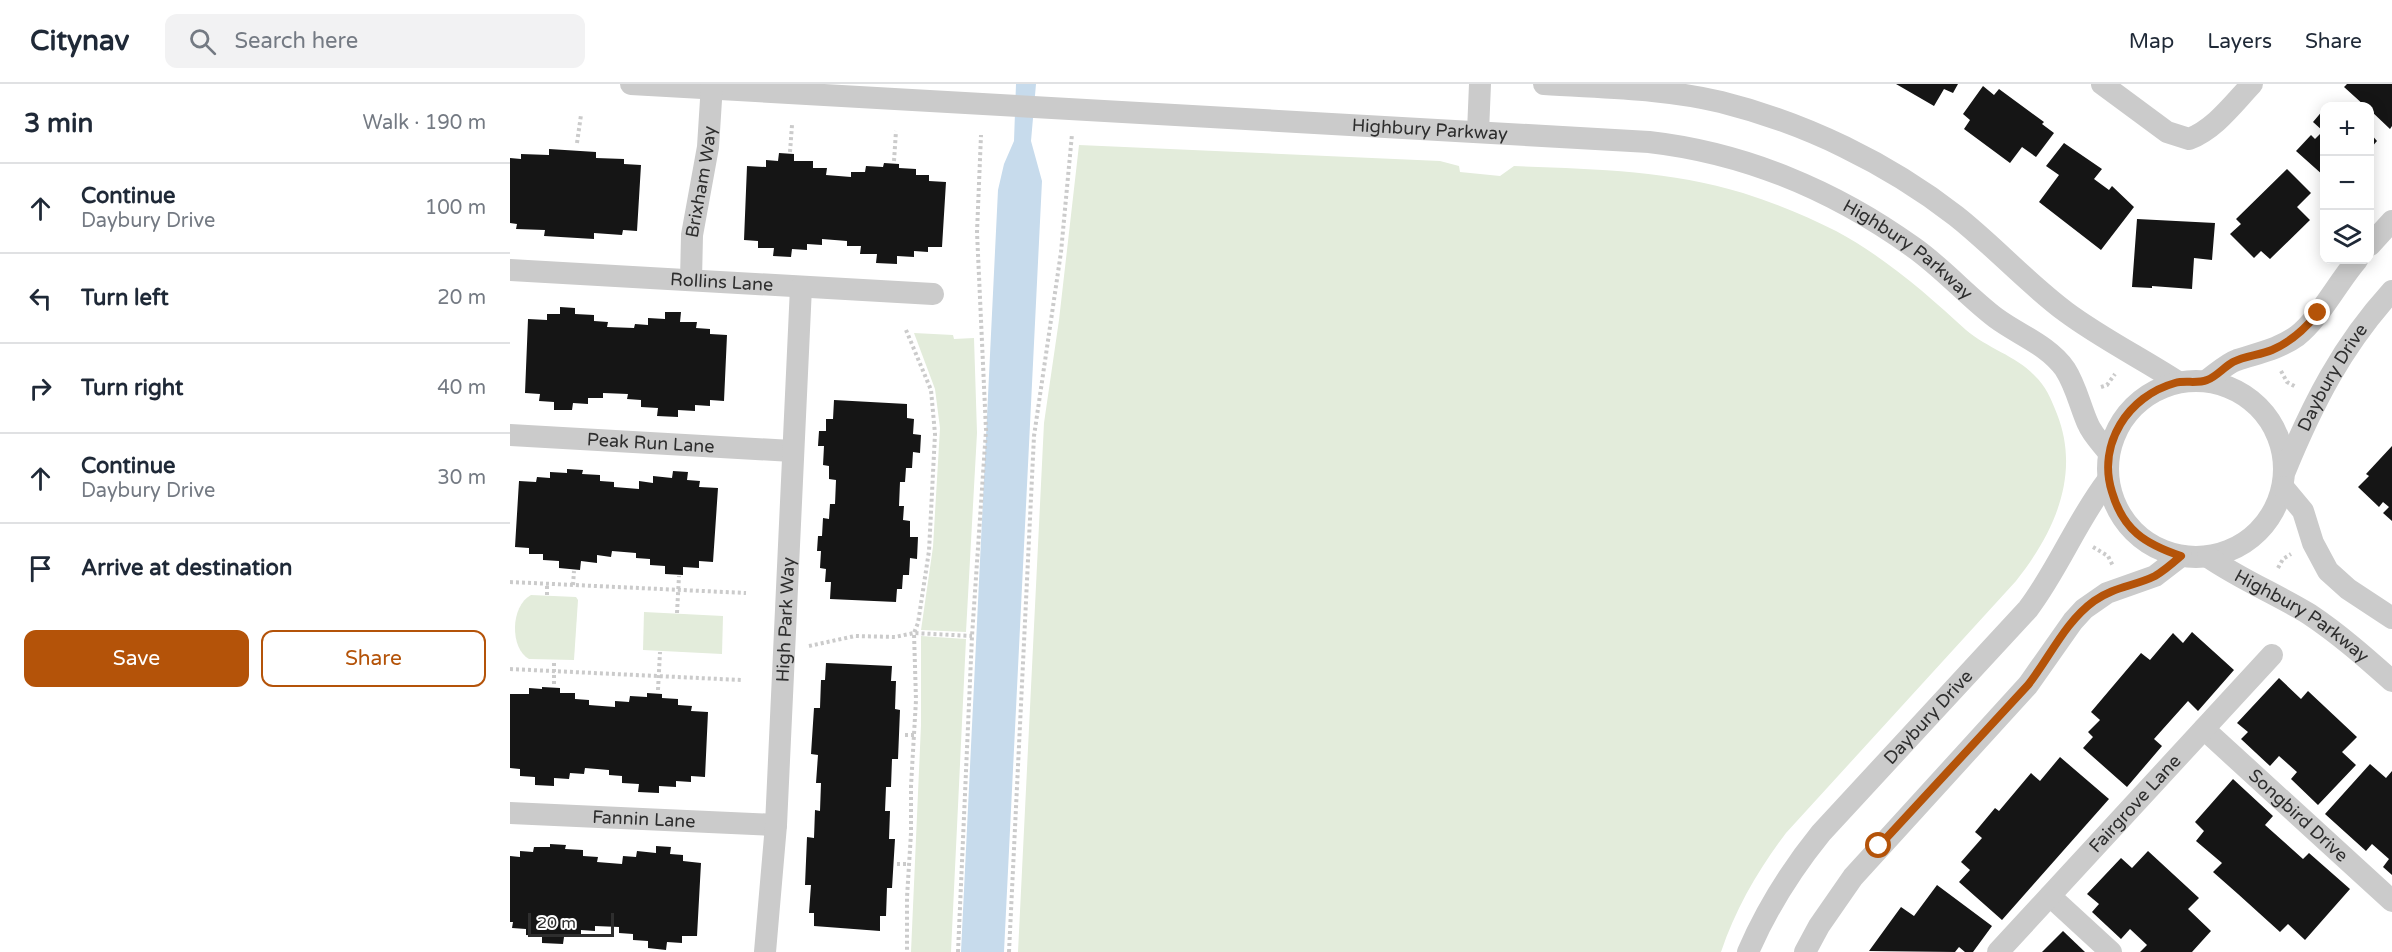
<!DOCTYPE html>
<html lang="en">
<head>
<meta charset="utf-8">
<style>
  :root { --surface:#fff; --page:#f2f2f3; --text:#1f2937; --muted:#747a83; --line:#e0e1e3; --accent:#b45309 }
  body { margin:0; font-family:"Varela Round",sans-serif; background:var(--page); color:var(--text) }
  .controls { position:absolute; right:18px; top:18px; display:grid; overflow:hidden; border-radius:12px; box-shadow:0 3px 15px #0003 }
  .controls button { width:54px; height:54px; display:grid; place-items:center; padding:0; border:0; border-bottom:2px solid var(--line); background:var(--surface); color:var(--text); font:30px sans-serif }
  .scale { position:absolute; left:18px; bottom:15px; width:86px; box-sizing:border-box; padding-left:6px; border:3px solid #2e2e2e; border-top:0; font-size:16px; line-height:21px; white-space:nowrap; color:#2e2e2e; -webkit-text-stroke:4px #fff; paint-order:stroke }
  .stop { position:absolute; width:18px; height:18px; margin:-14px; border:4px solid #b45309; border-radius:50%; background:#fff }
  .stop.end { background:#b45309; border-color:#fff; box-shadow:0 2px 6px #0008 }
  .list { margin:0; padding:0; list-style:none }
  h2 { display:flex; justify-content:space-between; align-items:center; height:78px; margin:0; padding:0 24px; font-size:26px }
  h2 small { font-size:20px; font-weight:400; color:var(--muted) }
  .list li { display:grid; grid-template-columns:39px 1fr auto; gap:18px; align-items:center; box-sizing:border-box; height:90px; padding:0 24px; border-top:2px solid var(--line) }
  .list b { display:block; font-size:22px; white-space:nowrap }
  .list p { margin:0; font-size:20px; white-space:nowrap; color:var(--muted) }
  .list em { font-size:20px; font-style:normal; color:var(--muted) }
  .actions { display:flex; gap:12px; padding:18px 24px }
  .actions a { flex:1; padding:14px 0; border:2px solid var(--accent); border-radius:12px; text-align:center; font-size:21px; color:var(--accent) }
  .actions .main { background:var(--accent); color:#fff }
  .icon { flex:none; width:33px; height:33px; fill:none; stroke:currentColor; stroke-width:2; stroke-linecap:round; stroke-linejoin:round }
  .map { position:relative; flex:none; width:1882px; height:868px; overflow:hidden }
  header { display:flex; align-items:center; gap:36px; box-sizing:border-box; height:84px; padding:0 30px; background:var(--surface); border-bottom:2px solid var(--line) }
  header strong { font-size:28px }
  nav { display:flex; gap:33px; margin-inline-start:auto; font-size:21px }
  .search { width:420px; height:54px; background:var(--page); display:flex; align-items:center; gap:15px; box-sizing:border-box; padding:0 21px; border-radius:12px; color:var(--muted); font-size:22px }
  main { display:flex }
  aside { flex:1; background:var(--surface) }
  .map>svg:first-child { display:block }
  .green { fill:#e3ecdb }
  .water { fill:#c7dbec }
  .building { fill:#151515 }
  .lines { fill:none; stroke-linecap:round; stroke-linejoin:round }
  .path { stroke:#cbcbcb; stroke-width:4; stroke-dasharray:3 3; stroke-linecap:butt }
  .minor { stroke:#cbcbcb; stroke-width:22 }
  .route { stroke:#b45309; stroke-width:8 }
  .labels { text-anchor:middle; stroke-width:6; stroke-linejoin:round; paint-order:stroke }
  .street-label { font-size:18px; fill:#2e2e2e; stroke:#fff }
</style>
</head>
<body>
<header>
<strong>Citynav</strong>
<div class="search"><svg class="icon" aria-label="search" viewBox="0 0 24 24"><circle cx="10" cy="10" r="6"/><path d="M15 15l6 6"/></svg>Search here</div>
<nav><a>Map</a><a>Layers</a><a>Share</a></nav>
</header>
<main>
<aside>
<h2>3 min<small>Walk · 190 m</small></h2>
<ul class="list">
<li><svg class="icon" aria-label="ahead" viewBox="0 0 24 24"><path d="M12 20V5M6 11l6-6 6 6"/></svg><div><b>Continue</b><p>Daybury Drive</p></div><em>100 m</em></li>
<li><svg class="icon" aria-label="left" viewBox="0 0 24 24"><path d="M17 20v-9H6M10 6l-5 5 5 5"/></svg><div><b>Turn left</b></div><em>20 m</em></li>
<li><svg class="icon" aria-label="right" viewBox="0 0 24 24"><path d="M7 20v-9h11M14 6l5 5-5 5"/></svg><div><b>Turn right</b></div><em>40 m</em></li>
<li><svg class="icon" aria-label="ahead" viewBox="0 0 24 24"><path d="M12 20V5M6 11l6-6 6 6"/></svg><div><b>Continue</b><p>Daybury Drive</p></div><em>30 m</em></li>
<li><svg class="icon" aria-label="arrive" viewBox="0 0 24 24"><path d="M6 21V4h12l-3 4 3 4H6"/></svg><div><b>Arrive at destination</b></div></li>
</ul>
<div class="actions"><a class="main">Save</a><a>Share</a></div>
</aside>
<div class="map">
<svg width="1882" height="868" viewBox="0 0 1882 868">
  <rect width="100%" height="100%" fill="#fff"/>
  <g class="green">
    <path d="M569,61L930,77L949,82L950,88L990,92L1004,82C1081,85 1159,86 1233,109C1265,119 1297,132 1326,147C1373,172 1417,210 1456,246C1477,264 1506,272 1524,291C1536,302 1541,315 1547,330C1571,391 1544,449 1506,497L1276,749C1248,786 1226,824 1211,868H508L534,339L549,236Z"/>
    <path d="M404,249L443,251L444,255L464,254L467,349L456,548L411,546L423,463L430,344L425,305Z"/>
    <path d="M21,511L66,513L68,516L64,576L19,575C0,565 0,522 21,511Z"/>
    <path d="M134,528L213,532L212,570L133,566Z"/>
    <path d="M411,552L456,555L441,868H401L411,641Z"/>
  </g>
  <path class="water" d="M506,0H526L521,57L532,97L494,868H451L488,106L494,80L504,57Z"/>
  <g class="building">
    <path d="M1386,0H1448L1443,9L1434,5L1424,22Z"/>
    <path d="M1837,0H1882V42L1880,45L1860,26V22H1855L1834,3Z"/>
    <path d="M1473,2L1484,11L1489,5L1534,38L1532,40L1544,49L1526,73L1512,63L1500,79L1454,45L1460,36L1453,30Z"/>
    <path d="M1814,25V92L1786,67L1801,51L1805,55L1813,47L1803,38Z"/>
    <path d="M1860,49L1867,57L1860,65Z"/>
    <path d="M1554,59L1592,85L1584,95L1599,106L1602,102L1624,123L1591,166L1529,118L1549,91L1536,82Z"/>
    <path d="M39,65L86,68V74L114,75V80L131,81L127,147L113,146L112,151L84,149V155L34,152L35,146L6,145L7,140L0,139V74L11,75V70L39,71Z"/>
    <path d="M269,69L284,70V77H303V84H317L316,91L341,93V88H355L356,82L373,83L374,79L389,80V84L406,85V91H419V97L436,98L432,163H418V168L404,167V173L387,172V180L366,179L367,170H350L351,162H337V157L312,155V161L297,160V166L282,165L281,173L263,172L264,164H248V157L234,156L237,82L256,83V76L268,77Z"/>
    <path d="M1777,85L1801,109L1787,123L1800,136L1760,175L1751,167L1744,174L1720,150L1731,140L1726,135Z"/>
    <path d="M1627,135L1705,139L1702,176L1684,174L1682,205L1642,202V204L1622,203Z"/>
    <path d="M50,223L65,224V230L84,231V237L98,238L97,243L124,244L125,240L138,241V234L155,235V228H171L170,238H187L186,244L200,245V250L217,251L214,317L200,316V322L185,321V327L168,326V333L147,332L148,324L131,323V316L117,315L118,310L93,309V314H78V320L63,319L62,326H44V318L29,317L30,310L15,309L18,235L37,236V230H50Z"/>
    <path d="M324,316L397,320V334L404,335L403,350L411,351L410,369L403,368L402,384H396L395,398H390L389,422H394L393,436L400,437V453H408L407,475L400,474L399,491H393L392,505H387L386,518L320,515L321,498H315L316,485L310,484L311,467H307L308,452H312L313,434L319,435L320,420H325L326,396L319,395V382L313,381L314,362H308L309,347H316V335H323Z"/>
    <path d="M1882,362V437L1873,429L1879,423L1873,418L1869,423L1848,403L1859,392L1856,390Z"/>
    <path d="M57,385L73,386L72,390L90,391V397L104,398V403L129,405V397L143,399V392L162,394L163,387L178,388L177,396L190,397L189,403L208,404L203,478L189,477V484L173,483V491L155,490V482L140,481V475L126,474V469L102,467L101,473L87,471V479L71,477L70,486L49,484V477L33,476V470H19V464L5,463L9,397L26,398L27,393L40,394V388L57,389Z"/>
    <path d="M1682,548L1724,586L1688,627L1678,617L1644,655L1652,662L1617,703L1573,664L1583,653L1578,648L1590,636L1581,628L1631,569L1640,576L1663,549L1673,559Z"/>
    <path d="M316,579L382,582L381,597H386L385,625L390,626L388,675H382L381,703H376L375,727H380L379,755H385L382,804H377L376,832H370V847L304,842V829H299L301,801H295L297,753L304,754L305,726L310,727L311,699H306L308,671L301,670L304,624H310L311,596H315Z"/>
    <path d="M1769,594L1791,615L1798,607L1847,653L1832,668L1846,681L1808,721L1781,695L1787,688L1769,672L1760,682L1731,655L1738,648L1727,639Z"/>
    <path d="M32,603L50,604V609H65V615L79,616V621L105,623V617L119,618L120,612L137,613V609L152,610V614L168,615V621L182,622L181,627L198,628L195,693L181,692V698L166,697V703L149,702V709L128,708L129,700L112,699V692L99,691V686L75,684L74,690L60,689L59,695L44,694V702L25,701V693L10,692V685L0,684V610H19V604L32,605Z"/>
    <path d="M1550,673L1599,715L1492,836L1449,798L1460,786L1451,778L1472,754L1465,748L1485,724L1489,727L1521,689L1530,697Z"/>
    <path d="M1860,680L1876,694L1882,687V791L1873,783L1879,775L1862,760L1856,767L1815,730Z"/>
    <path d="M1723,695L1763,732L1755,741L1793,775L1799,769L1840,805L1795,856L1778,840L1770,848L1728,810L1703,788L1712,779L1686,757L1694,747L1685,738Z"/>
    <path d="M40,760L56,761L55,765L73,766V772L88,773L87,778L112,780L113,772L126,773L127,767L146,769V762L161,763L160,770L173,771V777L191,779L187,852H172V859L157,858L156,866L138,864V857L123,856V850L109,849V843L85,842V847L71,846V853H54L53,860L32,859V852L16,851V845L2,844L3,838H0V772L10,773V767L23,768L24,763H40Z"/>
    <path d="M1638,767L1689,814L1678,825L1701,847L1682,868H1630L1637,861L1620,845L1611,855L1582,828L1589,820L1577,810L1611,774L1622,784Z"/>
    <path d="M1427,801L1482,842L1463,868H1455L1449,863L1445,868L1359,867L1391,823L1404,832Z"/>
    <path d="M1553,847L1575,868H1532Z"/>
  </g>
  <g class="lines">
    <g class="path">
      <path d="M67,59L71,31"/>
      <path d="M280,68L282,41"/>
      <path d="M384,77L386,47"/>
      <path d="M396,246L421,306L425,350L419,467L408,539L404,549L406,616L401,702V749L397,813V868"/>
      <path d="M1771,287L1777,298L1786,303"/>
      <path d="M1591,303L1597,301L1605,290"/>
      <path d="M1583,463L1598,472L1603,482"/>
      <path d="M1768,484L1773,475L1781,470"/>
      <path d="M0,498L236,509"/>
      <path d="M63,501L64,487"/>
      <path d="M37,511V500"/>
      <path d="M167,529L169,492"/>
      <path d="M299,562L345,552L385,553L404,549L462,552"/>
      <path d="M0,585L231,596"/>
      <path d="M44,600V577"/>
      <path d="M148,606L150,568"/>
      <path d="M395,651H404"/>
      <path d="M387,780H399"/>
      <path d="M448,868L462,552L476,346L467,148L471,51"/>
      <path d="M499,868L524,352L551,168L562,50"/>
    </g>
    <g class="minor">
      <path id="s1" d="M121,0L1139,58C1235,69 1325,107 1403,163C1433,184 1457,212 1486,234C1509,251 1538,261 1555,285C1566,302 1570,322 1578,340C1582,350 1592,360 1599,369"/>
      <path d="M1034,0C1093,4 1153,4 1211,18C1295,39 1378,79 1446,132C1484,162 1517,199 1556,228C1591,254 1631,274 1668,298"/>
      <path d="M1592,0L1657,48L1679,55C1705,45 1723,20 1742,0"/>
      <path d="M968,48L970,0"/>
      <path d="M1860,161L1882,137"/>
      <path id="s2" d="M0,186L423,210"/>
      <path id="s3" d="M181,196L182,151L198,63L202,0"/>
      <circle cx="1686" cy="385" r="88"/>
      <path d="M1696,297C1706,290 1716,280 1727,276C1748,269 1769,265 1787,252C1809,235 1828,198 1847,176"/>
      <path id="s4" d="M0,351L282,367"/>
      <path id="s5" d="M1775,387C1803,319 1832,262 1882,207"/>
      <path d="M1773,403L1793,427L1803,459L1818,487L1838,505L1882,534"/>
      <path id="s6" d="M1698,473C1730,495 1766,510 1799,530C1829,550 1855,573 1882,597"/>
      <path id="s7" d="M1694,645L1882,817"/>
      <path id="s8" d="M0,729L266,741"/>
      <path d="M1540,812L1601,868"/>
      <path id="s9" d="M255,868L266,741L291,203"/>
      <path id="s10" d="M1238,868C1257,824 1281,786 1311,749L1518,525C1549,484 1567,436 1598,396"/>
      <path d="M1295,868L1309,842L1343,793L1518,601L1563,537L1574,525L1597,509L1645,492L1671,472"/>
      <path id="s11" d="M1488,868L1762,571"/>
    </g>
  </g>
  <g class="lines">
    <path class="route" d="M1369,762L1518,601C1540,573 1555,538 1584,517C1603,503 1625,502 1645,492C1654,487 1663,479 1671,472C1635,460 1613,446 1602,408C1587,360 1618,312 1665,299C1675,296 1687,300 1697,296C1706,293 1714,283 1723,278C1735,272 1750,271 1762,266C1781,258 1795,245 1808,229"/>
  </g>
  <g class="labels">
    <g class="street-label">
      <text dy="6" stroke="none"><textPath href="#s1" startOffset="800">Highbury Parkway</textPath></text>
      <text dy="6" stroke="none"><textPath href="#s3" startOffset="99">Brixham Way</textPath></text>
      <text dy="6" stroke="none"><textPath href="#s1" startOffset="1304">Highbury Parkway</textPath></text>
      <text dy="6" stroke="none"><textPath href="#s2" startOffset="212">Rollins Lane</textPath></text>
      <text dy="6" stroke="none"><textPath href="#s5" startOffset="105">Daybury Drive</textPath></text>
      <text dy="6" stroke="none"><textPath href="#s4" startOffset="141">Peak Run Lane</textPath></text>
      <text dy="6" stroke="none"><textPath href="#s6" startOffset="111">Highbury Parkway</textPath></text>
      <text dy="6" stroke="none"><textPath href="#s9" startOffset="333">High Park Way</textPath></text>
      <text dy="6" stroke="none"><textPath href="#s10" startOffset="298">Daybury Drive</textPath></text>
      <text dy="6" stroke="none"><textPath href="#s11" startOffset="202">Fairgrove Lane</textPath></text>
      <text dy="6" stroke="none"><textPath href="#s7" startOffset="128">Songbird Drive</textPath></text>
      <text dy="6" stroke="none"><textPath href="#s8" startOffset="134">Fannin Lane</textPath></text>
    </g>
  </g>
</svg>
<div class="controls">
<button>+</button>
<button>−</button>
<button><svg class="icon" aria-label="layers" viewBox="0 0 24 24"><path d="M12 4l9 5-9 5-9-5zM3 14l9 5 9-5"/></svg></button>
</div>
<div class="scale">20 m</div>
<div class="stop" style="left:1369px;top:762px"></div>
<div class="stop end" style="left:1808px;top:229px"></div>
</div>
</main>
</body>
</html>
